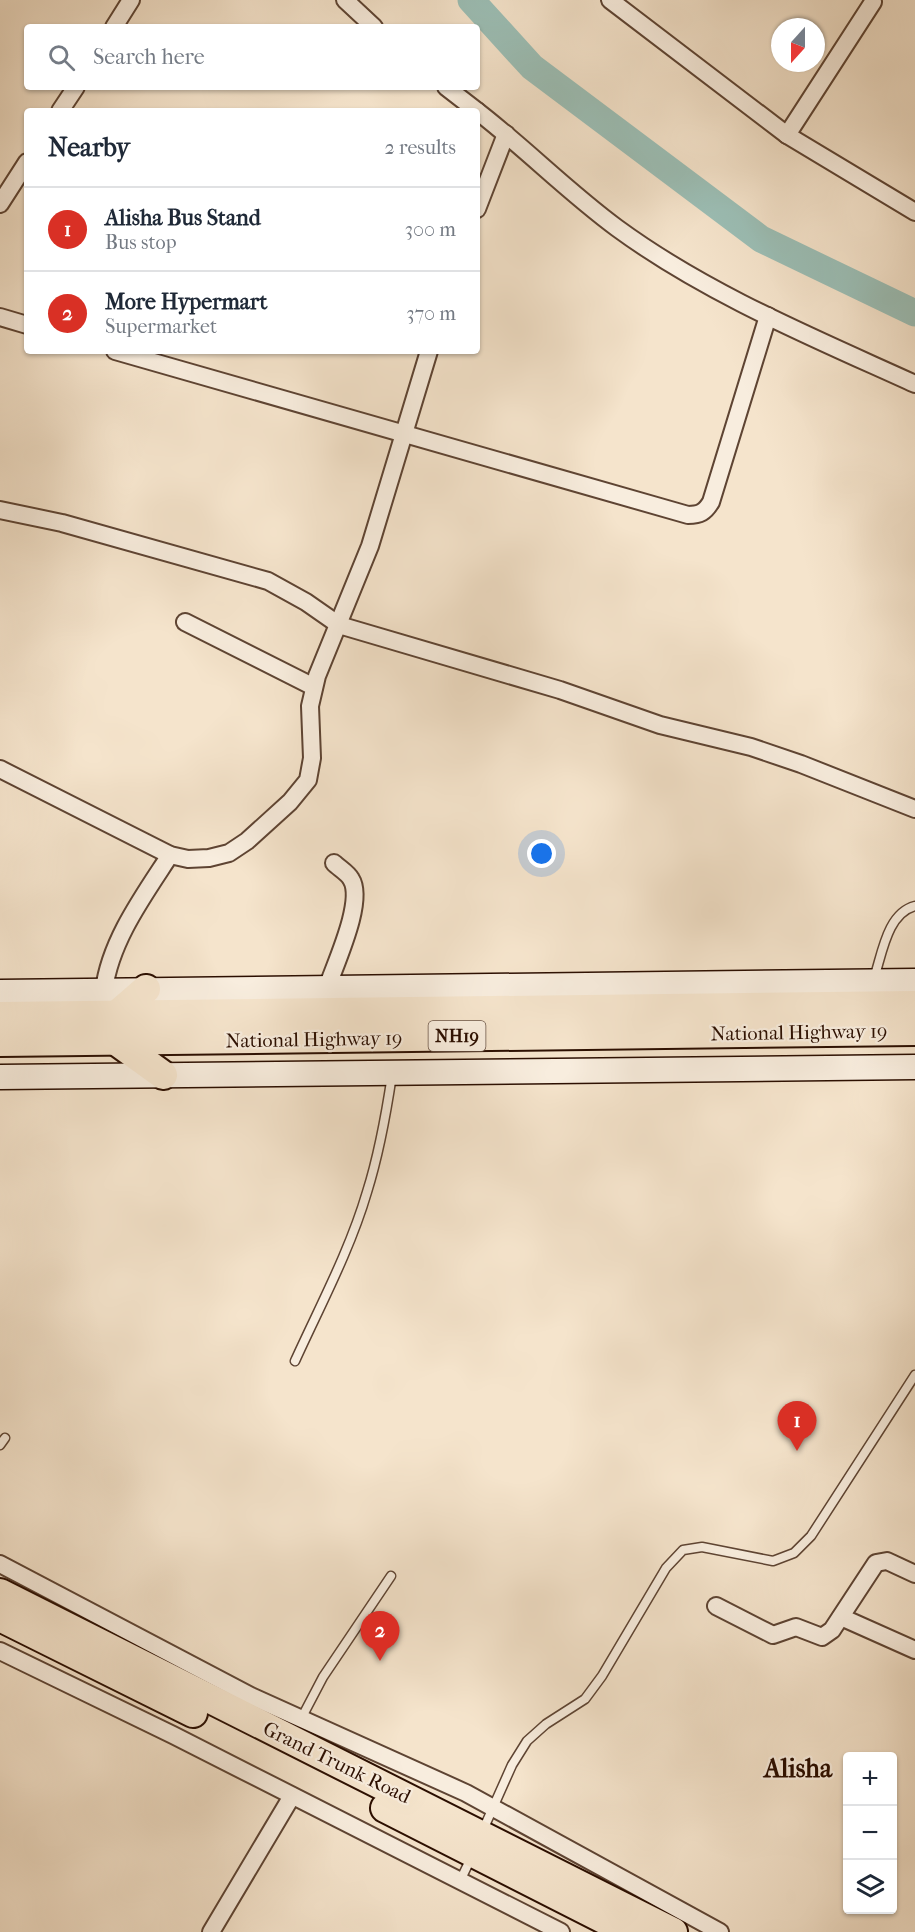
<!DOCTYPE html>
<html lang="en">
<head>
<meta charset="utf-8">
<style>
  :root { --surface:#fff; --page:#f6f6f7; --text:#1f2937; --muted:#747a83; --line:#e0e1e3; --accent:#d93025 }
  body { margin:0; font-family:"IM FELL French Canon",serif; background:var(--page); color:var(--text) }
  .controls { position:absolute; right:18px; bottom:18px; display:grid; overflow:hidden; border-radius:6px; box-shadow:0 2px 4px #0004 }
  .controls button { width:54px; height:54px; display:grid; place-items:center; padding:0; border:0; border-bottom:2px solid var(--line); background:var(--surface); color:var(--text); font:30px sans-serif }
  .compass { position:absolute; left:771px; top:18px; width:54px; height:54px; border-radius:50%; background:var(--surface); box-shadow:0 2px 4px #0004; rotate:201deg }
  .you { position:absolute; left:542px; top:854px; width:21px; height:21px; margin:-15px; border:4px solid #fff; border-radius:50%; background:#1a73e8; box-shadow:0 0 0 9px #1a73e833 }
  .badge { display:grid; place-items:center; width:39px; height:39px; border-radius:50%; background:var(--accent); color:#fff; font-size:20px; font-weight:700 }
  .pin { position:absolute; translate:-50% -50px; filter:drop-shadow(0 2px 3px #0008) }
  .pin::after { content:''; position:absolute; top:32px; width:21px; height:18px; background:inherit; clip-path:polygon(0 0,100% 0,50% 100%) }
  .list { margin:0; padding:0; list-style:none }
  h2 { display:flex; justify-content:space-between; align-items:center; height:78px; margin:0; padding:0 24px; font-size:26px }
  h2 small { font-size:20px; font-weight:400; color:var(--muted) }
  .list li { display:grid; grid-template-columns:39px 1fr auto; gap:18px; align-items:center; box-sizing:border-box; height:84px; padding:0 24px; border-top:2px solid var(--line) }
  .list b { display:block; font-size:22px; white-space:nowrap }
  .list p { margin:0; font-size:20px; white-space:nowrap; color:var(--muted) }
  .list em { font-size:20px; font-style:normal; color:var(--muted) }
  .icon { flex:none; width:33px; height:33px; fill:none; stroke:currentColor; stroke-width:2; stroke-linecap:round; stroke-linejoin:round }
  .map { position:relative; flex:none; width:915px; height:1932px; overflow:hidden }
  .search { position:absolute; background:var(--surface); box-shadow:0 2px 4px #0004; left:24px; top:24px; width:456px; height:66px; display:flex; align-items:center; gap:15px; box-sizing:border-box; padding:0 21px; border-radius:6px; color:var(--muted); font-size:22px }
  .panel { position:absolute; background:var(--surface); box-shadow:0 2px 4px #0004; left:24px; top:108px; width:456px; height:246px; border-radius:6px }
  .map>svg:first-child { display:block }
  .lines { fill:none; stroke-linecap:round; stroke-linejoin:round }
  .river { stroke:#9cbfb6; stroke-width:27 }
  .service-casing { stroke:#5e4433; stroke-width:11 }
  .minor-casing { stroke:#5e4433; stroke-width:20 }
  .secondary-casing { stroke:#2b0e00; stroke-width:27 }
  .trunk-casing { stroke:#2b0e00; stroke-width:32 }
  .service { stroke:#f8edde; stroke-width:8 }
  .minor { stroke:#f8edde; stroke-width:16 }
  .secondary { stroke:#f8edde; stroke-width:24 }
  .trunk { stroke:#f5e4cc; stroke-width:28 }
  .labels { text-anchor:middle; stroke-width:4.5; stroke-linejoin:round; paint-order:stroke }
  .shield { fill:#f8edde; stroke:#685143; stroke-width:1.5 }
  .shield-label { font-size:18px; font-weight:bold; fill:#2b0e00 }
  .street-label { font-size:20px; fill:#2b0e00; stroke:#f8edde }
  .district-label { font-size:26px; font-weight:bold; fill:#2b0e00; stroke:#f8edde }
</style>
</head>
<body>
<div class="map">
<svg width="915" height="1932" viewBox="0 0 915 1932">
  <rect width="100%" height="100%" fill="#f5e4cc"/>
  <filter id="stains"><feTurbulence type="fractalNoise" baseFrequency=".00333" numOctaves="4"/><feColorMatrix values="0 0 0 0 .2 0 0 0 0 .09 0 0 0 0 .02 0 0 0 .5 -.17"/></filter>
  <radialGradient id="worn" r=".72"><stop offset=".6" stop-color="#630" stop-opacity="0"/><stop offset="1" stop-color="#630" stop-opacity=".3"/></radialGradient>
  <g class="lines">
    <path class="river" d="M471,0L532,67L761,239L915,313"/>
    <defs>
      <g id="service">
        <path d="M874,978C882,955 887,913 915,906"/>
        <path d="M295,1361C320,1306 350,1250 367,1192C379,1154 386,1115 392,1075"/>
        <path d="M0,1445L5,1438"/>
        <path d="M301,1719L323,1677L391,1576"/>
        <path d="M483,1830L512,1765L527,1741L546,1724L585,1699L602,1676L666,1568L683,1550L702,1547L773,1561L794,1553L811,1536L915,1375"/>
        <path d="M460,1881L472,1856"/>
      </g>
      <g id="minor">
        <path d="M345,0L374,27"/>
        <path d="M610,0L787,135L915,212"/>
        <path d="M114,27L131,0"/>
        <path d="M446,87L477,111"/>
        <path d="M60,111L76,87"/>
        <path d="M477,111C525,148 568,192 617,228C707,294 814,338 915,384"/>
        <path d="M787,135L873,2"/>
        <path d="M0,204L27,162"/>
        <path d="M477,209L506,134"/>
        <path d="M0,317L27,325"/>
        <path d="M115,351L688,515C700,515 705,512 711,502L768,316"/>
        <path d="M0,510L62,523L268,581L306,602L339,625L560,690L660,725L751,747L801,764L915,809"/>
        <path d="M185,622L314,687"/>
        <path d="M0,769L170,855L188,859L209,858L229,853L247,841L290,802L308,780L312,758L310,706L317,676L370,546L429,351"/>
        <path d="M327,988C335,964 365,901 351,879C348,873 339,868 334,863"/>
        <path d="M104,990C110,941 144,895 170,855"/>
        <path d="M0,1564L251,1696L466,1793L720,1932"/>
        <path d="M716,1606L773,1635L796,1627L822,1637L832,1630L876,1563L887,1561L915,1574"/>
        <path d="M841,1617L915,1650"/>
        <path d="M0,1651L173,1735L561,1932"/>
        <path d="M211,1932L292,1796"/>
      </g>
      <g id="secondary">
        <path d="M0,992L915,981"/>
        <path d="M0,1077L915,1067"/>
      </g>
      <g id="trunk">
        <path d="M116,1015L146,989"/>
        <path d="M0,1016L915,1005"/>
        <path d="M116,1041L163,1075"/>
        <path d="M0,1042L915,1031"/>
        <path d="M0,1593L673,1932"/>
        <path d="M0,1617L193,1713"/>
        <path d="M385,1808L629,1932"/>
      </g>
    </defs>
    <use href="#service" class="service-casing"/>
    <use href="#minor" class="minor-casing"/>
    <use href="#secondary" class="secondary-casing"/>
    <use href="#trunk" class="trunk-casing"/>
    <use href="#service" class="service"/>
    <use href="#minor" class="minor"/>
    <use href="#secondary" class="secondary"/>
    <use href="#trunk" class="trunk"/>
  </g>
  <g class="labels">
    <rect class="shield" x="428.5" y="1021" width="57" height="30" rx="4.5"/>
    <g class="shield-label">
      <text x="457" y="1042">NH19</text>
    </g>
    <g class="street-label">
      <text transform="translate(799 1032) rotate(-1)" y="7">National Highway 19</text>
      <text transform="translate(314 1039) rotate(-1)" y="7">National Highway 19</text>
      <text transform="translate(337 1762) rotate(26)" y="7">Grand Trunk Road</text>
    </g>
    <g class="district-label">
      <text x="798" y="1777">Alisha</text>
    </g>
  </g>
  <rect width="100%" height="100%" filter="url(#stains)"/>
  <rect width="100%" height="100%" fill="url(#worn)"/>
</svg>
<div class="controls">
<button>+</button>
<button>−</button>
<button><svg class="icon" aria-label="layers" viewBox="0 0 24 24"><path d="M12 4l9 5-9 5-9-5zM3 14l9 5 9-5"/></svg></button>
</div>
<svg class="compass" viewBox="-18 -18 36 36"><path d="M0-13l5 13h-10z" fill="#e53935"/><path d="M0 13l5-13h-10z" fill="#747a83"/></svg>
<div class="you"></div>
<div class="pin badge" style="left:797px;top:1451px">1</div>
<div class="pin badge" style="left:380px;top:1661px">2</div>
<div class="search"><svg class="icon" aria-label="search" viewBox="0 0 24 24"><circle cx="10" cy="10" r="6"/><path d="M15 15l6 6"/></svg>Search here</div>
<section class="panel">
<h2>Nearby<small>2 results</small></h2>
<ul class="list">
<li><span class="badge">1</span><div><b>Alisha Bus Stand</b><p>Bus stop</p></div><em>300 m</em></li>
<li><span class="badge">2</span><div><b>More Hypermart</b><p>Supermarket</p></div><em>370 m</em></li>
</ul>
</section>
</div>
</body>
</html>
